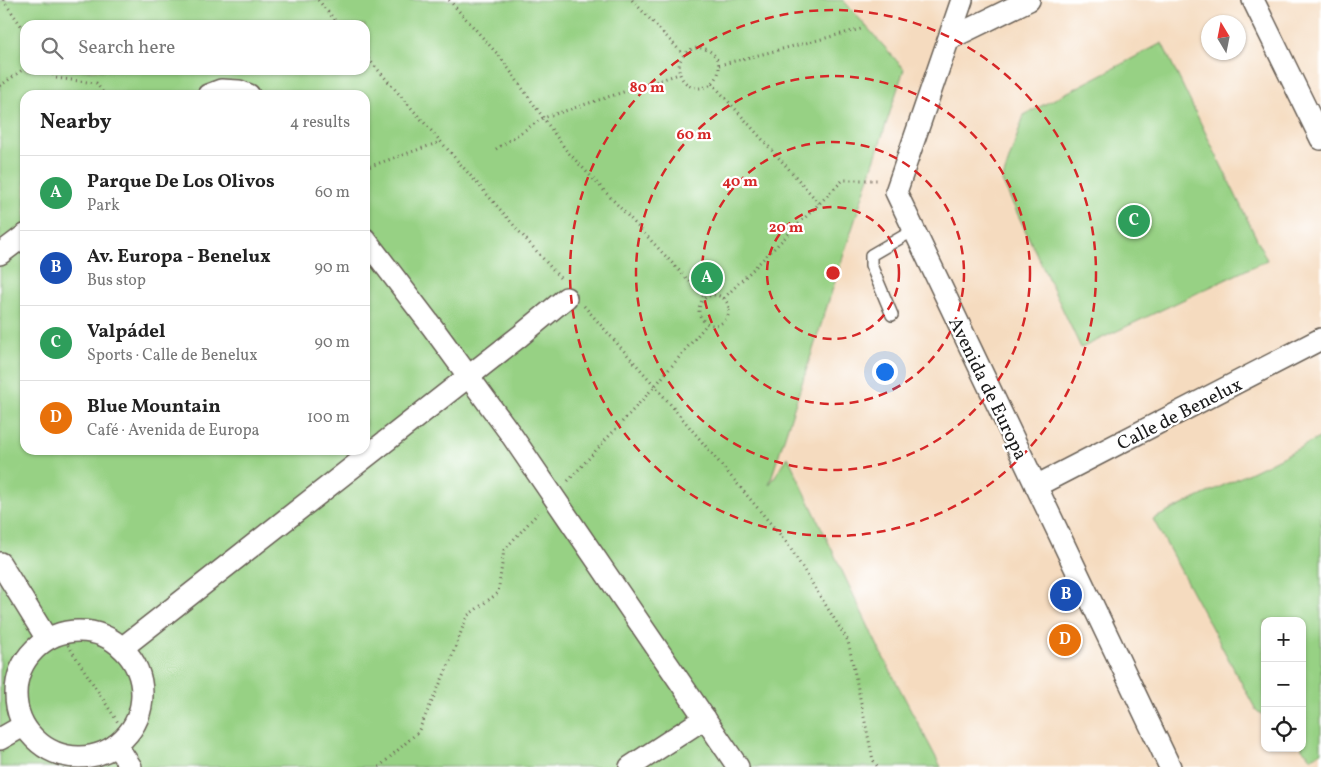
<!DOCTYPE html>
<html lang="en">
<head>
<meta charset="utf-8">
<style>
  :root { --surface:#fff; --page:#f6f6f6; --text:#222; --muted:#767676; --line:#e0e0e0; --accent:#1f6fb2 }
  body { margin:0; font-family:Vollkorn,serif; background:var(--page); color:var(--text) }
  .controls { position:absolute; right:15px; bottom:15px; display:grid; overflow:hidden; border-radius:10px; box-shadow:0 1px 4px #0004 }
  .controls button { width:45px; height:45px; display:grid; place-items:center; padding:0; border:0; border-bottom:1px solid var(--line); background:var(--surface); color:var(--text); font:25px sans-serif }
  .compass { position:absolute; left:1201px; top:15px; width:45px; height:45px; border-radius:50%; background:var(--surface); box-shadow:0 1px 4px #0004; rotate:350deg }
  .you { position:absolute; left:884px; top:371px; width:18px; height:18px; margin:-12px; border:4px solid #fff; border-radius:50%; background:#1a73e8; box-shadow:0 0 0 8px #1a73e833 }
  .badge { display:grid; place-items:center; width:32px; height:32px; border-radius:50%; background:var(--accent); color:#fff; font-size:16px; font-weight:700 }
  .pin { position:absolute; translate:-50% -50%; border:2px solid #fff; box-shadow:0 1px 5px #0006 }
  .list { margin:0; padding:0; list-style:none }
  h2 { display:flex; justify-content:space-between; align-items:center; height:65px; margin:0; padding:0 20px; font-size:21px }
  h2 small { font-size:16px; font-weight:400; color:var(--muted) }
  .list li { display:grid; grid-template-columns:32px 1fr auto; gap:15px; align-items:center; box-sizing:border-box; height:75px; padding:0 20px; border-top:1px solid var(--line) }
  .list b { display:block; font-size:19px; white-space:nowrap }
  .list p { margin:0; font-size:16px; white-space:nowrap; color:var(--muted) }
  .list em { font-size:16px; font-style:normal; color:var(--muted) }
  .icon { flex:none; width:28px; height:28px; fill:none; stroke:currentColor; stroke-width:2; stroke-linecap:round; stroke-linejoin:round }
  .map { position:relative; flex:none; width:1321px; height:767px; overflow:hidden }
  .search { position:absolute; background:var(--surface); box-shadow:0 1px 4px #0004; left:20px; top:20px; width:350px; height:55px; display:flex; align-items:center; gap:12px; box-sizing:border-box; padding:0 18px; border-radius:15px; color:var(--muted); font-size:19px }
  .panel { position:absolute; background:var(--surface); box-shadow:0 1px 4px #0004; left:20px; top:90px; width:350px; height:365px; border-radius:15px }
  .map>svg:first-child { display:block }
  .green { fill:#97d184; stroke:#5a7650; fill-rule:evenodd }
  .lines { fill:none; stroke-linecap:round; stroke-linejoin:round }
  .service-casing { stroke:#685f55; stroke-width:14 }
  .minor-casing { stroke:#685f55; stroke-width:24 }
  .path { stroke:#685f55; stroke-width:3; stroke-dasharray:1 4; stroke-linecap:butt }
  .service { stroke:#fff; stroke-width:11 }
  .minor { stroke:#fff; stroke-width:21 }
  .ring { fill:none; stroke:#d62828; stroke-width:2.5; stroke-dasharray:9 6 }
  .labels { text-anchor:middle; stroke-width:4.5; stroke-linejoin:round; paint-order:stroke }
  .street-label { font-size:19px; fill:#1c1c1c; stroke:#fff }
  .centre { fill:#d62828; stroke:#fff; stroke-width:2.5 }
  .ring-label { font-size:15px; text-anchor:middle; font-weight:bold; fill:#d62828; stroke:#fff; stroke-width:4.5; stroke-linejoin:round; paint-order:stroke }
</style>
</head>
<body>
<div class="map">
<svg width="1321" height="767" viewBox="0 0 1321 767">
  <rect width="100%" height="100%" fill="#fff"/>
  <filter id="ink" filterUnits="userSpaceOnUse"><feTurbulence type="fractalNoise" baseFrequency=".02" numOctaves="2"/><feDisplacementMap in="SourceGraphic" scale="10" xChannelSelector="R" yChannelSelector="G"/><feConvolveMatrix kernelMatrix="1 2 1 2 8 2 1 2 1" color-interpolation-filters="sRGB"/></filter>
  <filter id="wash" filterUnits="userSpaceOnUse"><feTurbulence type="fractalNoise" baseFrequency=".0096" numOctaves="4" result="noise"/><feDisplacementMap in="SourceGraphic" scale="20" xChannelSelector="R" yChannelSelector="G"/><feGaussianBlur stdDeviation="1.12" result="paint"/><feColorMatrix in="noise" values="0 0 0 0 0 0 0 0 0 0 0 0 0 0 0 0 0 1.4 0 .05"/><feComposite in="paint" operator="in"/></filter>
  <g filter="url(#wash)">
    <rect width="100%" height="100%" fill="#f5dbbf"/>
    <g class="green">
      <path d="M0,0H843L904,69L769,485L788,457L882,655L941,767H0ZM25,25H365V70H25ZM25,95H365V450H25Z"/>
      <path d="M1162,43L1267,260L1081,348L1002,181L1024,115Z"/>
      <path d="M1321,437V752L1312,758L1301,748H1302V621H1265V717L1256,710L1153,519L1266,465Z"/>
    </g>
  </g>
  <g filter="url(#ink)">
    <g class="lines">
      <defs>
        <path id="service" d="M892,315L871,265V255L914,230"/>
        <g id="minor">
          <path d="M962,0L896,192L1170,767"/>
          <path d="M1253,0L1321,139"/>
          <path d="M949,39L1029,0"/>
          <path d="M208,95L221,90L239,91L249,95"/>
          <path d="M365,239L433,328L510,433L738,767"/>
          <path d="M0,254L25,235"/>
          <path d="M1036,486L1321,339"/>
          <path d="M0,563L47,639"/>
          <circle cx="79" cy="694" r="63"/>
          <path d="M122,648L520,336L566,298"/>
          <path d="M0,739L23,726"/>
          <path d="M116,745L131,767"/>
          <path d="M630,767L705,718"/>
        </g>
      </defs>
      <use href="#service" class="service-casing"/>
      <use href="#minor" class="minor-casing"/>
      <g class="path">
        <path d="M3,0L25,31"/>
        <path d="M318,0L339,25"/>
        <path d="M449,0L501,58L566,150L705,298"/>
        <path d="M632,0L683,54"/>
        <circle cx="699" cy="68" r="20"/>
        <path d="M365,55L560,278"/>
        <path d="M719,65L861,29"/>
        <path d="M51,70L55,78L96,83L105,95"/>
        <path d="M712,83L819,203"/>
        <path d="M0,86L25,68"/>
        <path d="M496,149L543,118L679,74"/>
        <path d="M365,168L440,142"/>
        <circle cx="714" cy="310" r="15"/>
        <path d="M724,298L843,180H877"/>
        <path d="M584,306L655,386L787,543L848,641L873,760L878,767"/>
        <path d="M568,481L655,386L707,324"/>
        <path d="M68,645L119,724"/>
        <path d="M379,767L418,732L449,664L467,616L498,593L504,550L538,513"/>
      </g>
      <use href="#service" class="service"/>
      <use href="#minor" class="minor"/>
    </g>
  </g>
  <g class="ring">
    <circle cx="833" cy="273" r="66"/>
    <circle cx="833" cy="273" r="131"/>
    <circle cx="833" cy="273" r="197"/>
    <circle cx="833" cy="273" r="263"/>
  </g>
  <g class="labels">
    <g class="street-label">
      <text transform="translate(989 388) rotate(64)" y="7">Avenida de Europa</text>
      <text transform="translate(1179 413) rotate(-27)" y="7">Calle de Benelux</text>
    </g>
  </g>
  <circle cx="833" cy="273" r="8" class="centre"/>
  <g class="ring-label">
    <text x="647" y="92">80 m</text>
    <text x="694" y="139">60 m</text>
    <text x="740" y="186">40 m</text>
    <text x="786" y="232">20 m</text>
  </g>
</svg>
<div class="controls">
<button>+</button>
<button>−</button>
<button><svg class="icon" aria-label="locate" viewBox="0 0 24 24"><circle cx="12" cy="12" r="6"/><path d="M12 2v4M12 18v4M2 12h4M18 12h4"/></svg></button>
</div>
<svg class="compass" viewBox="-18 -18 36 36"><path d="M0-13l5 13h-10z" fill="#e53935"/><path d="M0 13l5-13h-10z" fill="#767676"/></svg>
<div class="you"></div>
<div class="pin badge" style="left:707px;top:278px;background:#2e9e5b">A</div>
<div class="pin badge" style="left:1066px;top:595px;background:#1a4fb4">B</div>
<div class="pin badge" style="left:1134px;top:221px;background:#2e9e5b">C</div>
<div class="pin badge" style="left:1065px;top:640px;background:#e8710a">D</div>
<div class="search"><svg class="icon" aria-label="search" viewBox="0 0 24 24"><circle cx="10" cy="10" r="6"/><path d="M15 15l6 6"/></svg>Search here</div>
<section class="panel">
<h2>Nearby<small>4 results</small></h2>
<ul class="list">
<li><span class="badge" style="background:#2e9e5b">A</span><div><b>Parque De Los Olivos</b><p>Park</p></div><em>60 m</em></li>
<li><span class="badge" style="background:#1a4fb4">B</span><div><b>Av. Europa - Benelux</b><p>Bus stop</p></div><em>90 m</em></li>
<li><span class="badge" style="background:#2e9e5b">C</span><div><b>Valpádel</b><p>Sports · Calle de Benelux</p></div><em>90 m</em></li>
<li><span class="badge" style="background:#e8710a">D</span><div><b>Blue Mountain</b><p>Café · Avenida de Europa</p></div><em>100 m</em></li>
</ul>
</section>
</div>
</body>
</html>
